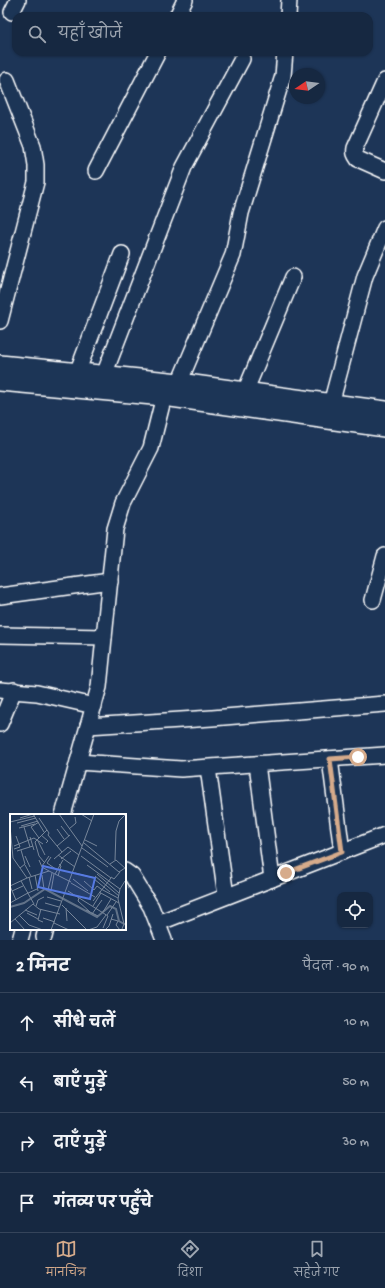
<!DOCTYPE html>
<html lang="hi">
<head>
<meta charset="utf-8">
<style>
  :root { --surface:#162841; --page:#23344c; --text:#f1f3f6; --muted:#9ea6b1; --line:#35445a; --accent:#d6ab8b }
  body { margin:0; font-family:"Gochi Hand","Playpen Sans Deva",sans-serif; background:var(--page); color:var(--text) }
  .controls { position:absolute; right:12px; bottom:12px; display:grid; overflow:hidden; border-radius:8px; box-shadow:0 1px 3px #0004 }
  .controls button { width:36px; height:36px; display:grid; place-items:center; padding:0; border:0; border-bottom:1px solid var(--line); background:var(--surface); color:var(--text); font:20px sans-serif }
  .compass { position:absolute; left:289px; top:68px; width:36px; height:36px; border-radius:50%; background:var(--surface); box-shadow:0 1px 3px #0004; rotate:257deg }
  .stop { position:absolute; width:12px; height:12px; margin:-9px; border:3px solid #d6ab8b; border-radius:50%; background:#fff }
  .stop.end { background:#d6ab8b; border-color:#fff; box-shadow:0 1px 4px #0008 }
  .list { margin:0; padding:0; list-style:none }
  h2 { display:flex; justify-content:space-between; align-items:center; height:52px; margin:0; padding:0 16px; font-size:17px }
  h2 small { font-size:13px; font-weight:400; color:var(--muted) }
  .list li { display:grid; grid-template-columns:26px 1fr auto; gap:12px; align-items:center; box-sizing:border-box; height:60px; padding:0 16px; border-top:1px solid var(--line) }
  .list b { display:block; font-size:15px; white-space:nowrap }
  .list em { font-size:13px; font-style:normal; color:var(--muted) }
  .icon { flex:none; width:22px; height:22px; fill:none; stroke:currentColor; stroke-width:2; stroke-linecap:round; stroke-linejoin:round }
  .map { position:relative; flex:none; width:385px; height:940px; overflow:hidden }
  .search { position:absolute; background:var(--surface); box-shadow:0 1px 3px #0004; left:12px; right:12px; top:12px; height:44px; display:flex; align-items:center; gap:10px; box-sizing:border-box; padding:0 14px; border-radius:12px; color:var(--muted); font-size:15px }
  .sheet { height:292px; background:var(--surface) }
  nav { display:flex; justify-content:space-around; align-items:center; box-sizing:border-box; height:56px; border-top:1px solid var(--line); background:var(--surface); font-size:11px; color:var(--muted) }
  nav a { display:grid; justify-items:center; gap:2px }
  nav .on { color:var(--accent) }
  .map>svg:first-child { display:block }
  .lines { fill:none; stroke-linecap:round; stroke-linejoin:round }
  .minor-casing { stroke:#fff; stroke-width:18 }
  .major-casing { stroke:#fff; stroke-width:22 }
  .minor { stroke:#1d3557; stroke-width:15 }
  .major { stroke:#1d3557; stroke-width:19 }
  .route { stroke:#d6ab8b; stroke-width:5 }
  .inset-river { fill:none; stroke:#617289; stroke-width:2 }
  .inset-road { fill:none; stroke:#77869a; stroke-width:1 }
  .view { fill:#567ae2; fill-opacity:0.15; stroke:#567ae2; stroke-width:2 }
  .inset-edge { fill:none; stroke:#fff; stroke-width:2 }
</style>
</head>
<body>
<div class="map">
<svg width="385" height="940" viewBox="0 0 385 940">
  <rect width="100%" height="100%" fill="#1d3557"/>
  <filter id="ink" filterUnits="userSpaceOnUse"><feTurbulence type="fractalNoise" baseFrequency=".025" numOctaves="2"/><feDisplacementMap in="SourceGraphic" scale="8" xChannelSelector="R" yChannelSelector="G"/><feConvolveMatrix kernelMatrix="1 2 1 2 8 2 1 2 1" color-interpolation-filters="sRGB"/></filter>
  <g filter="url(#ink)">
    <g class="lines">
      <defs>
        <g id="minor">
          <path d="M12,12L18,0"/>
          <path d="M177,16L185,0"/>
          <path d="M288,16L289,0"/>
          <path d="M385,81L355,148C354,153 355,155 358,159L385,171"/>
          <path d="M96,171L158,52"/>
          <path d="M0,321L36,182V165L33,146L7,80"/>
          <path d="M77,373L122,254"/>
          <path d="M104,375L184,167L242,59"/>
          <path d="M179,383L233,255L241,213L283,76L285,52"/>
          <path d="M245,392L293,277"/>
          <path d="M331,404L365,276L385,228"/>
          <path d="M0,596L110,581"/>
          <path d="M373,600L385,556"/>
          <path d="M0,635L104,637"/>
          <path d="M0,690L37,693L94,706"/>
          <path d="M0,724L14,690"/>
          <path d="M88,726L212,718L385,704"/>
          <path d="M330,759L342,852"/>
          <path d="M78,762L181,769L385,755"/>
          <path d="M257,764L272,879"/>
          <path d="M208,768L226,896"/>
          <path d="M63,815L99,687L115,529L123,503L151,448L164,396"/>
          <path d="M125,871L132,876L151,907L164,940"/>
          <path d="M158,923L385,835"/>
          <path d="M44,937L46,929"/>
          <path d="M20,940L23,929"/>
        </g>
        <g id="major">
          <path d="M0,365L179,383L385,411"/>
          <path d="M0,381L164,396L385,427"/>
        </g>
      </defs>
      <use href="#minor" class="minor-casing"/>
      <use href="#major" class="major-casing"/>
      <use href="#minor" class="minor"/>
      <use href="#major" class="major"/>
    </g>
  </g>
  <g class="lines" filter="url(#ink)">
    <path class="route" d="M286,873L342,852L330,759L358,757"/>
  </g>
  <g transform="translate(10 814)">
    <rect width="116" height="116" fill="#1d3557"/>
    <path class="inset-river" d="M0,93L14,89L35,75L87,103L100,92L106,95L109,107L116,111"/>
    <path class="inset-road" d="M23,0L34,18M49,0L72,32M71,0L82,7M10,4L23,0M29,4L39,19L38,21L52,38M0,8L25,2M29,8L21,13L29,24M7,9L26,4M0,12L3,44L17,64L39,57L61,68M11,12L28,7M51,12L59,22M14,13L20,33M9,14L25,10M47,15L54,25M59,15L66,9L65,3M31,21L38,27L36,29M20,23L24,36M75,26L87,32M28,27L35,41M74,29L109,58L115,54M4,32L24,24L33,30M47,32L60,21M72,34L98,53M4,35L10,33L6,22M7,37L23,32M48,41L65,53M15,42L20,53M71,42L101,64L83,87M41,43L37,49L47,56M44,45L58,33L69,41M51,45L61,37M29,46L32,53L39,57M105,46L106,17L109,7L116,0M34,48L29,42L25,28L37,16M100,50L106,46L116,55M15,51L21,62M77,51L110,75M32,52L39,42M10,54L15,50L11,36M65,59L80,63M45,60L53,46M87,60L109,79M25,61L28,77M32,61L34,75M48,62L51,52L49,50M85,62L109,82M19,63L22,75M101,63L104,65L110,58M63,65L78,77M84,65L100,78M11,67L24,90M74,67L84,76L87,72L91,75M61,69L85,83M0,72L17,64M0,72L6,86M91,75L108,84M38,76L42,59M2,77L13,72M41,77L44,60M58,77L98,102L93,114M89,78L109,89M16,80L27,75M37,83L51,87M69,84L68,87L80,98M0,89L16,80M35,89L49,93M52,91L77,116M26,92L28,86L34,83M83,92L91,79M56,94L57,107M31,95L28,106L33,108M15,96L27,101M76,96L88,102M93,98L101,85M17,99L28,105M82,100L92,86M9,101L19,111L33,116M97,101L106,88M33,104L45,108M5,105L15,116M101,105L108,107L106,111L110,116M0,109L23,90L29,95L50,100M44,109L59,116M112,115L114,110L108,85L110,75L115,67M41,116L84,0M78,116L87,113L96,101M95,116L99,112L103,100"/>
    <path class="view" d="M33,52L85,64L80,85L28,73Z"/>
    <rect width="116" height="116" class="inset-edge"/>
  </g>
</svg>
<div class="controls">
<button><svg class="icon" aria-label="locate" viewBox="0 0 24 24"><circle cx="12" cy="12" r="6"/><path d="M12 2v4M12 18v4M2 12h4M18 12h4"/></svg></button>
</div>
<svg class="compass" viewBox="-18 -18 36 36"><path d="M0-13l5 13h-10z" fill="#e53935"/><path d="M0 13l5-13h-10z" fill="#9ea6b1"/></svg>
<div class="stop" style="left:358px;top:757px"></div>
<div class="stop end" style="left:286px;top:873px"></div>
<div class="search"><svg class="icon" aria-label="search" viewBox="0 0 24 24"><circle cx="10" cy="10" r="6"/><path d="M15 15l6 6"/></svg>यहाँ खोजें</div>
</div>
<section class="sheet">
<h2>2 मिनट<small>पैदल · 90 m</small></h2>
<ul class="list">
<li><svg class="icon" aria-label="ahead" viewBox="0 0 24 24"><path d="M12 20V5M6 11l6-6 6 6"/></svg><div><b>सीधे चलें</b></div><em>10 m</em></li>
<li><svg class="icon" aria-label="left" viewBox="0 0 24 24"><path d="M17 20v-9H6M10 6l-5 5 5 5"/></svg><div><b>बाएँ मुड़ें</b></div><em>50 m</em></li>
<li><svg class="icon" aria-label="right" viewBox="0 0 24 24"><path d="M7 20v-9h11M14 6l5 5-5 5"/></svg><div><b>दाएँ मुड़ें</b></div><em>30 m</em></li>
<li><svg class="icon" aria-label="arrive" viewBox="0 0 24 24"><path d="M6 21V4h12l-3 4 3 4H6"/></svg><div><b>गंतव्य पर पहुँचे</b></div></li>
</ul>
</section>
<nav>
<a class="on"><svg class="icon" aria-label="map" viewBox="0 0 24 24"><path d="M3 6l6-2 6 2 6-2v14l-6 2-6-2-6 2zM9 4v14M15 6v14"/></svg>मानचित्र</a>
<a><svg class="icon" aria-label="directions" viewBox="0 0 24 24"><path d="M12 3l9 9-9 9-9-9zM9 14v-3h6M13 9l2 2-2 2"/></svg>दिशा</a>
<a><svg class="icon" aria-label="saved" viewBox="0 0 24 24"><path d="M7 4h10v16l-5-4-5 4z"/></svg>सहेजे गए</a>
</nav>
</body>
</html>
